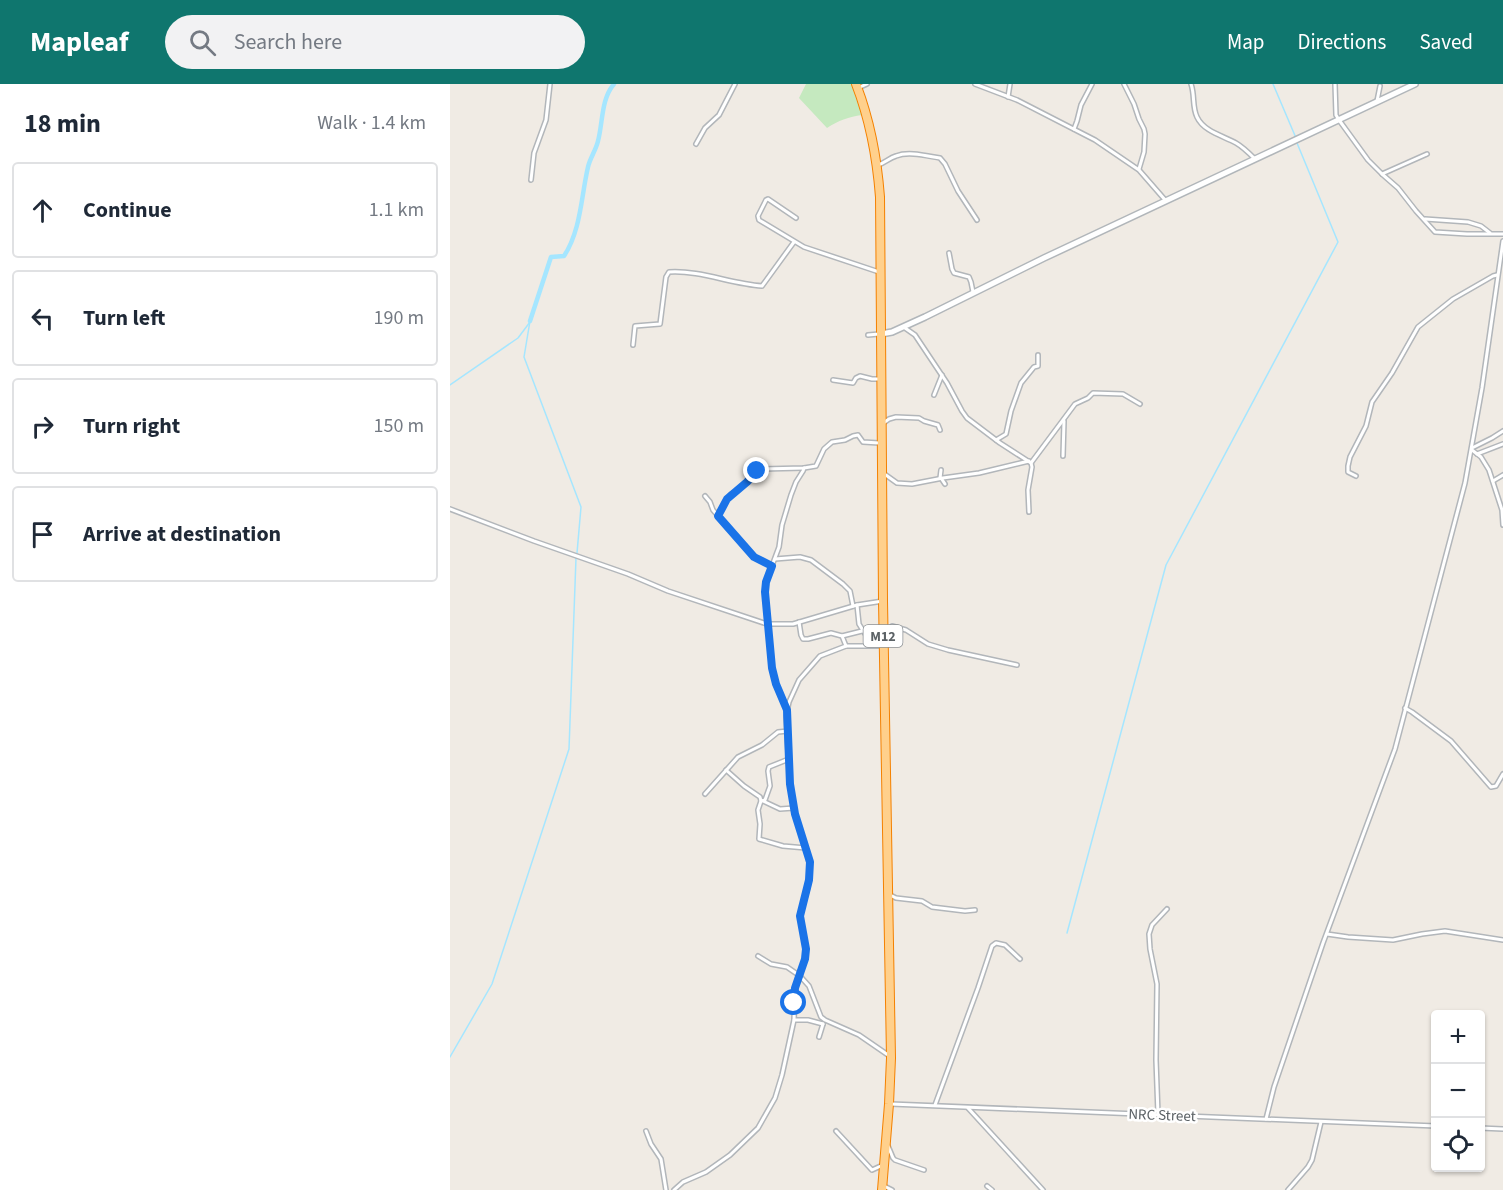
<!DOCTYPE html>
<html lang="en">
<head>
<meta charset="utf-8">
<style>
  :root { --surface:#fff; --page:#f2f2f3; --text:#1f2937; --muted:#747a83; --line:#e0e1e3; --accent:#0f766e }
  body { margin:0; font-family:"Source Sans 3",sans-serif; background:var(--page); color:var(--text) }
  .controls { position:absolute; right:18px; bottom:18px; display:grid; overflow:hidden; border-radius:6px; box-shadow:0 2px 4px #0004 }
  .controls button { width:54px; height:54px; display:grid; place-items:center; padding:0; border:0; border-bottom:2px solid var(--line); background:var(--surface); color:var(--text); font:30px sans-serif }
  .stop { position:absolute; width:18px; height:18px; margin:-14px; border:4px solid #1a73e8; border-radius:50%; background:#fff }
  .stop.end { background:#1a73e8; border-color:#fff; box-shadow:0 2px 6px #0008 }
  .list { margin:0; padding:0; list-style:none }
  h2 { display:flex; justify-content:space-between; align-items:center; height:78px; margin:0; padding:0 24px; font-size:26px }
  h2 small { font-size:20px; font-weight:400; color:var(--muted) }
  .list li { display:grid; grid-template-columns:39px 1fr auto; gap:18px; align-items:center; box-sizing:border-box; height:96px; margin:0 12px 12px; padding:0 12px; border:2px solid var(--line); border-radius:6px }
  .list b { display:block; font-size:22px; white-space:nowrap }
  .list em { font-size:20px; font-style:normal; color:var(--muted) }
  .icon { flex:none; width:33px; height:33px; fill:none; stroke:currentColor; stroke-width:2; stroke-linecap:round; stroke-linejoin:round }
  .map { position:relative; flex:none; width:1053px; height:1106px; overflow:hidden }
  header { display:flex; align-items:center; gap:36px; box-sizing:border-box; height:84px; padding:0 30px; background:var(--accent); color:#fff }
  header strong { font-size:28px }
  nav { display:flex; gap:33px; margin-inline-start:auto; font-size:21px }
  .search { width:420px; height:54px; background:var(--page); display:flex; align-items:center; gap:15px; box-sizing:border-box; padding:0 21px; border-radius:33px; color:var(--muted); font-size:22px }
  main { display:flex }
  aside { flex:1; background:var(--surface) }
  .map>svg:first-child { display:block }
  .green { fill:#c5e9bf }
  .lines { fill:none; stroke-linecap:round; stroke-linejoin:round }
  .stream { stroke:#a5e6ff; stroke-width:1.5 }
  .river { stroke:#a5e6ff; stroke-width:4.5 }
  .street-casing { stroke:#b2b6ba; stroke-width:6 }
  .secondary-casing { stroke:#b1b6ba; stroke-width:8 }
  .highway-casing { stroke:#f48100; stroke-width:10 }
  .street { stroke:#fff; stroke-width:3 }
  .secondary { stroke:#fff; stroke-width:5 }
  .highway { stroke:#ffd08c; stroke-width:8 }
  .route { stroke:#1a73e8; stroke-width:8 }
  .labels { text-anchor:middle; stroke-width:5; stroke-linejoin:round; paint-order:stroke }
  .shield { fill:#fff; stroke:#8d9194; stroke-width:1.5 }
  .shield-label { font-size:14px; font-weight:bold; fill:#5c6266 }
  .street-label { font-size:15px; fill:#5c6266; stroke:#fff }
</style>
</head>
<body>
<header>
<strong>Mapleaf</strong>
<div class="search"><svg class="icon" aria-label="search" viewBox="0 0 24 24"><circle cx="10" cy="10" r="6"/><path d="M15 15l6 6"/></svg>Search here</div>
<nav><a>Map</a><a>Directions</a><a>Saved</a></nav>
</header>
<main>
<aside>
<h2>18 min<small>Walk · 1.4 km</small></h2>
<ul class="list">
<li><svg class="icon" aria-label="ahead" viewBox="0 0 24 24"><path d="M12 20V5M6 11l6-6 6 6"/></svg><div><b>Continue</b></div><em>1.1 km</em></li>
<li><svg class="icon" aria-label="left" viewBox="0 0 24 24"><path d="M17 20v-9H6M10 6l-5 5 5 5"/></svg><div><b>Turn left</b></div><em>190 m</em></li>
<li><svg class="icon" aria-label="right" viewBox="0 0 24 24"><path d="M7 20v-9h11M14 6l5 5-5 5"/></svg><div><b>Turn right</b></div><em>150 m</em></li>
<li><svg class="icon" aria-label="arrive" viewBox="0 0 24 24"><path d="M6 21V4h12l-3 4 3 4H6"/></svg><div><b>Arrive at destination</b></div></li>
</ul>
</aside>
<div class="map">
<svg width="1053" height="1106" viewBox="0 0 1053 1106">
  <rect width="100%" height="100%" fill="#f0ebe4"/>
  <path class="green" d="M356,0H402L413,31C401,32 387,37 377,44L349,14Z"/>
  <g class="lines">
    <g class="stream">
      <path d="M823,0L846,54"/>
      <path d="M80,237L74,273L131,423L127,469"/>
      <path d="M0,301L68,254L80,238"/>
      <path d="M617,849L716,481L888,158L847,59"/>
      <path d="M0,973L42,900L119,665L126,474"/>
    </g>
    <path class="river" d="M80,237L101,173L114,172C131,146 131,113 138,83C140,74 146,66 148,57C153,38 151,15 164,0"/>
    <defs>
      <g id="street">
        <path d="M525,0L567,16L645,56L689,86L716,117"/>
        <path d="M674,0L684,20L689,35L694,45L695,50L694,68L689,85"/>
        <path d="M741,0C745,11 742,23 747,33C754,48 774,52 786,59C793,63 799,69 805,75"/>
        <path d="M885,0L886,31L889,36L918,76L932,90L948,104L966,127L985,148L1017,150H1053"/>
        <path d="M408,4L417,0"/>
        <path d="M558,13L560,0"/>
        <path d="M927,17L930,2"/>
        <path d="M624,45L627,37L631,21L642,0"/>
        <path d="M246,60L255,44L269,31L285,0"/>
        <path d="M428,81C435,79 439,74 446,72C459,67 477,72 490,74L495,80L508,107L527,136"/>
        <path d="M932,90L977,70"/>
        <path d="M81,96L84,69L96,36L100,0"/>
        <path d="M346,134L318,115L316,116L308,132L309,136L354,163L429,188"/>
        <path d="M975,135L1018,138L1031,142L1040,149"/>
        <path d="M499,169L502,185L504,189L519,193L521,198L523,208"/>
        <path d="M455,244L465,251L497,299L512,327L517,334L550,359L581,379L582,383L578,406L579,428"/>
        <path d="M418,251L429,250"/>
        <path d="M183,261L185,242L210,240L216,193L219,188C250,186 281,200 312,202L344,158"/>
        <path d="M383,296L403,299L406,294L410,292L422,295H429"/>
        <path d="M484,311L492,291"/>
        <path d="M432,340L439,335L446,333L469,334L474,337L488,341L490,346"/>
        <path d="M546,356L556,350L561,327L571,299L584,283L588,282V271"/>
        <path d="M1022,364L1042,354L1053,347"/>
        <path d="M1022,366L1031,373L1039,386L1052,426L1053,441"/>
        <path d="M1027,370L1053,360"/>
        <path d="M613,372L614,337"/>
        <path d="M581,379L625,320L638,314L643,309L673,310L690,320"/>
        <path d="M433,389L447,399L462,400L493,394L529,389L579,377"/>
        <path d="M906,392L898,388V382L900,373L916,342L922,318L942,289L968,243L1003,215L1043,192L1047,191"/>
        <path d="M490,394L491,386"/>
        <path d="M491,394L495,400"/>
        <path d="M1043,397L1053,391"/>
        <path d="M255,412L260,418L263,426L301,470L309,476L322,482"/>
        <path d="M0,425L84,457L178,490L218,507L317,540H343L407,521L433,517"/>
        <path d="M268,432L274,420L281,410L288,406L309,385L354,384L366,382L374,365L382,358L395,356L403,352L408,351L413,358L429,359"/>
        <path d="M325,475L350,473L361,476L393,500L400,507L403,522"/>
        <path d="M407,521L409,540L422,561"/>
        <path d="M349,538L351,551L353,555H358L381,549L392,552L396,562"/>
        <path d="M392,552L412,547"/>
        <path d="M336,624L326,600L322,584L315,508L316,498L329,463L332,441L341,411L346,398L353,387L354,384"/>
        <path d="M955,624L962,628L1001,657L1041,703L1046,702L1053,690"/>
        <path d="M276,686L294,702L310,713L311,717L308,726L310,740L309,755L333,762L356,764"/>
        <path d="M255,710L288,673L312,661L328,648L338,647"/>
        <path d="M311,717L315,716L320,702L318,687L319,683L339,675"/>
        <path d="M313,717L330,725L344,724"/>
        <path d="M440,811L446,814L472,817L482,823L515,827L525,826"/>
        <path d="M877,850L898,853L943,856L972,850L995,847L1053,856"/>
        <path d="M308,872L321,880L337,883L350,892L359,902L371,933L375,936L409,951L441,973"/>
        <path d="M344,936H358L373,940"/>
        <path d="M369,953L373,940"/>
        <path d="M441,1020L986,1042"/>
        <path d="M485,1021L528,904L542,862L546,859L555,861L570,875"/>
        <path d="M518,1024L593,1106"/>
        <path d="M708,1030L706,976L707,900L700,865L699,850L702,841L717,825"/>
        <path d="M816,1035L824,1003L873,859L945,665L1015,399L1032,304L1053,157"/>
        <path d="M1030,1044L1053,1045"/>
        <path d="M196,1047L201,1060L211,1075L216,1106"/>
        <path d="M386,1047L422,1086L433,1081"/>
        <path d="M438,1062L443,1074L445,1076L474,1086"/>
        <path d="M434,1102L442,1106"/>
        <path d="M537,1102L542,1106"/>
        <path d="M224,1106L233,1098L256,1088L280,1071L308,1044L325,1014L332,991L344,936L345,904L355,875L356,865L350,832L358,803L360,786L358,771L345,730L340,701L336,632L339,618L349,596L370,572L396,562H434C440,556 436,547 442,542L456,546L478,560L498,566L567,581"/>
        <path d="M838,1106L858,1083L862,1076L871,1038"/>
      </g>
      <path id="secondary" d="M431,250L442,248L475,233L594,174L965,0"/>
      <path id="highway" d="M406,0C420,36 427,74 430,113L433,517L441,974L439,1020L432,1106"/>
    </defs>
    <use href="#street" class="street-casing"/>
    <use href="#secondary" class="secondary-casing"/>
    <use href="#highway" class="highway-casing"/>
    <use href="#street" class="street"/>
    <use href="#secondary" class="secondary"/>
    <use href="#highway" class="highway"/>
  </g>
  <g class="lines">
    <path class="route" d="M307,387L297,398L277,415L268,432L304,473L322,482L316,498L315,508L322,584L326,600L337,626L340,700L345,730L360,778L359,796L350,832L356,865L355,875L345,904L344,919"/>
  </g>
  <g class="labels">
    <rect class="shield" x="413.5" y="541" width="39" height="22" rx="4.5"/>
    <g class="shield-label">
      <text x="433" y="557">M12</text>
    </g>
    <g class="street-label">
      <text transform="translate(712 1031) rotate(2)" y="5">NRC Street</text>
    </g>
  </g>
</svg>
<div class="controls">
<button>+</button>
<button>−</button>
<button><svg class="icon" aria-label="locate" viewBox="0 0 24 24"><circle cx="12" cy="12" r="6"/><path d="M12 2v4M12 18v4M2 12h4M18 12h4"/></svg></button>
</div>
<div class="stop" style="left:344px;top:919px"></div>
<div class="stop end" style="left:307px;top:387px"></div>
</div>
</main>
</body>
</html>
